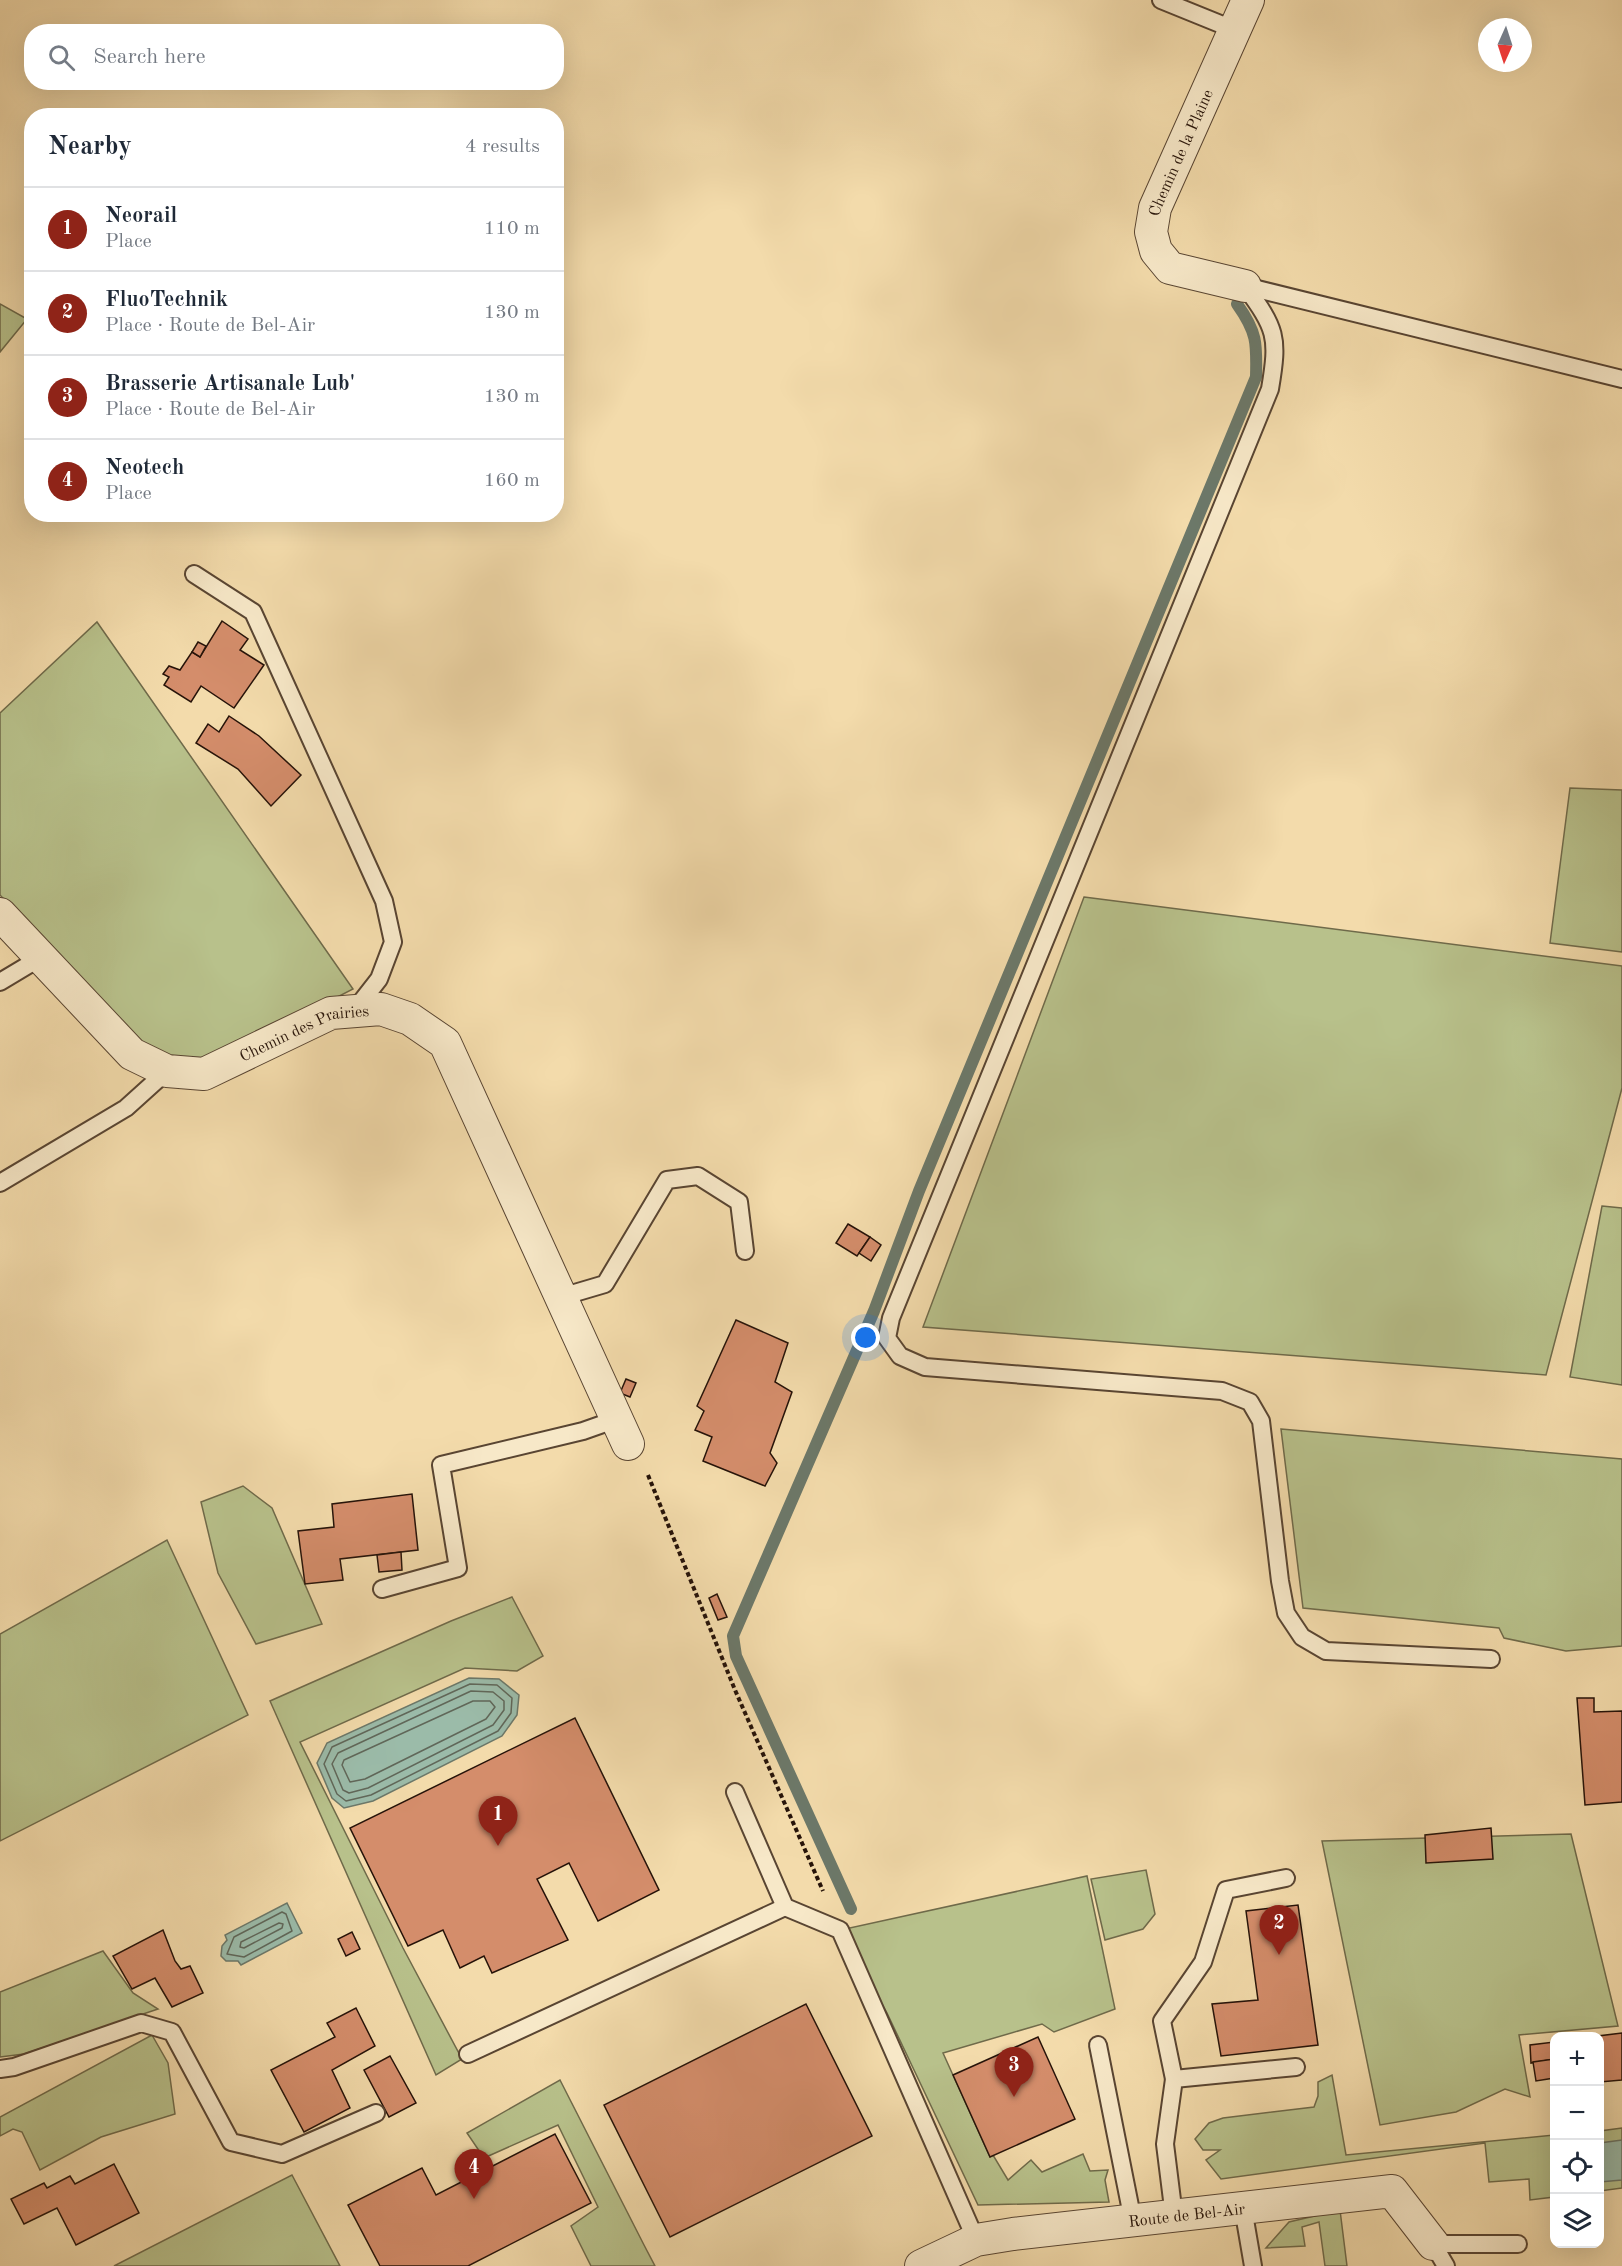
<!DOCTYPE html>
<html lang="en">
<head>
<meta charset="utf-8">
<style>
  :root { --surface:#fff; --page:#f6f6f7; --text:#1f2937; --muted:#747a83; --line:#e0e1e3; --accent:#8f2418 }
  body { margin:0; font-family:"Old Standard TT",serif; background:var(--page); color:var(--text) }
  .controls { position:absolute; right:18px; bottom:18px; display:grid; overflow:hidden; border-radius:12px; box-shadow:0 6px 24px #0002 }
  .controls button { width:54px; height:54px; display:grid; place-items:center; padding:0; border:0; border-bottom:2px solid var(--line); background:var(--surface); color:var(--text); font:30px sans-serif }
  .compass { position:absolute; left:1478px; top:18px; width:54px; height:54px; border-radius:50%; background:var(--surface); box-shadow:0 6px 24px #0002; rotate:183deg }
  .you { position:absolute; left:866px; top:1338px; width:21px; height:21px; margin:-15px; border:4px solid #fff; border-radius:50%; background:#1a73e8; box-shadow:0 0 0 9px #1a73e833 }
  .badge { display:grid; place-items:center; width:39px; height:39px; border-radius:50%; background:var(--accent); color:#fff; font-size:20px; font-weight:700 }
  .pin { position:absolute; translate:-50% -50px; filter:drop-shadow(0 2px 3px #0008) }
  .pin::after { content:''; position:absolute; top:32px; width:21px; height:18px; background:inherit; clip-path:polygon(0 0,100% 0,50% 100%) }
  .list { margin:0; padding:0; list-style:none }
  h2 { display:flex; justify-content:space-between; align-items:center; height:78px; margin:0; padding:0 24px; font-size:26px }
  h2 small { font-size:20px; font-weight:400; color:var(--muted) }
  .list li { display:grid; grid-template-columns:39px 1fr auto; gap:18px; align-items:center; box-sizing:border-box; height:84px; padding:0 24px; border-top:2px solid var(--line) }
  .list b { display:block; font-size:22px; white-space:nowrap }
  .list p { margin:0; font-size:20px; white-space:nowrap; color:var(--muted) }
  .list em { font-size:20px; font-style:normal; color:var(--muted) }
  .icon { flex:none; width:33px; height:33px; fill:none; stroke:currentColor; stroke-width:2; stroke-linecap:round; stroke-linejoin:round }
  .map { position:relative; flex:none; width:1622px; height:2266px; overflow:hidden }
  .search { position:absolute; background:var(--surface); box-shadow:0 6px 24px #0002; left:24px; top:24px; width:540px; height:66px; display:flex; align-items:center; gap:15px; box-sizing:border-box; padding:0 21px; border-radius:24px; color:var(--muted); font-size:22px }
  .panel { position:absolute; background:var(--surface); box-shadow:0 6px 24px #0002; left:24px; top:108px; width:540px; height:414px; border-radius:24px }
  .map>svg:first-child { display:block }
  .green { fill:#b8c18b; stroke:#6f6a4a; stroke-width:1.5 }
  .water { fill:#9bbba9; stroke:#6c7869; stroke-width:1.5 }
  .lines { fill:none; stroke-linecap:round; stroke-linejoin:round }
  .shore { stroke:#606759; stroke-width:1.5 }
  .stream { stroke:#6c7869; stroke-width:12 }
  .building { fill:#d48d6b; stroke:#261309; stroke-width:1.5 }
  .lane-casing { stroke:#594532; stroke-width:20 }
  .street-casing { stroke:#594532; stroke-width:34 }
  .path { stroke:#261309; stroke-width:4; stroke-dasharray:4.5 3; stroke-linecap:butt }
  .lane { stroke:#f7e8c8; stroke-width:16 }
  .street { stroke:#f7e8c8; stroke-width:32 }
  .labels { text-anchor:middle; stroke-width:4.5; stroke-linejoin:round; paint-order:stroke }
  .street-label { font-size:16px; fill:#261309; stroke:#f7e8c8 }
</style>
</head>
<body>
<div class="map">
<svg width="1622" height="2266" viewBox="0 0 1622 2266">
  <rect width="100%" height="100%" fill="#f3dbab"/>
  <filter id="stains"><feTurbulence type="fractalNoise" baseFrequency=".00333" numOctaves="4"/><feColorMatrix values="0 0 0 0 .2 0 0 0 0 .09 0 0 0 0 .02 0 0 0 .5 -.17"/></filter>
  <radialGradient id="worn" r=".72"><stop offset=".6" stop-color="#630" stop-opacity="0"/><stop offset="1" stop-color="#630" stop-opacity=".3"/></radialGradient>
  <g class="green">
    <path d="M0,304L27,319L0,352Z"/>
    <path d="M97,622L353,989L219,1058L164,1057L125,1030L0,895V713Z"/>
    <path d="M1570,788L1622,790V952L1550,943Z"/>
    <path d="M1084,897L1622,966V1088L1546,1375L923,1327Z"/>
    <path d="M1602,1206L1622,1208V1385L1570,1377Z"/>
    <path d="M1281,1429L1622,1459V1646L1566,1651L1504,1638L1499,1628L1303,1608Z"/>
    <path d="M243,1486L272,1508L322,1624L256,1644L218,1573L201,1502Z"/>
    <path d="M167,1540L248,1715L0,1841V1634Z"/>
    <path d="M512,1597L543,1656L517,1671L465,1668L300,1742L403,1948L462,2059L436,2075L270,1701L451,1621Z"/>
    <path d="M1571,1834L1618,2026L1519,2035L1530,2097L1505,2089L1456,2112L1380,2125L1322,1841Z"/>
    <path d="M1146,1870L1155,1914L1143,1929L1105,1940L1091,1879Z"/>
    <path d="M1087,1876L1115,2009L1054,2032L1042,2024L943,2053L990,2157L993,2155L1008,2180L1031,2160L1042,2172L1083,2154L1090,2171L1108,2170L1105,2180L1109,2202L978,2205L887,2013L854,1955L845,1929Z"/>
    <path d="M103,1951L133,1993L158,2009L24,2054L0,2057V1992Z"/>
    <path d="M152,2035L168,2063L175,2114L101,2137L40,2170L22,2132L13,2129L0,2136V2117Z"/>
    <path d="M1332,2075L1346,2155L1554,2135V2197L1530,2200L1529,2179L1489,2182L1485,2143L1221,2179L1206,2160L1220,2150H1203L1195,2139L1209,2123L1223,2118L1314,2107L1318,2096V2082Z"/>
    <path d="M560,2080L644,2245L655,2266H591L571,2226L598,2207L558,2125L484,2158L467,2133Z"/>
    <path d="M1622,2128V2188L1600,2191V2131Z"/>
    <path d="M292,2175L340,2266H114Z"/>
    <path d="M1340,2210L1347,2266H1325L1319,2222L1302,2227L1305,2246L1266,2248L1289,2222Z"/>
  </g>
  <g class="water">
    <path d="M469,1678L499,1679L519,1695L517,1715L502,1736L373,1801L344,1808L332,1798L317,1763L327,1743Z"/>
    <path d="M287,1903L302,1933L241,1965L238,1961H226L221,1956L222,1946L227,1940L225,1935Z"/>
    <path d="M1622,2140V2180L1600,2182V2143Z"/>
  </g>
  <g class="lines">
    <g class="shore">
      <path d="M470,1684L497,1685L512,1698L511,1713L498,1731L371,1795L346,1801L337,1794L324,1764L332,1747Z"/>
      <path d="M471,1691L493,1692L504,1701V1710L493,1725L368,1788L349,1793L343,1790L332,1764L338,1753Z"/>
      <path d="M473,1701H490L495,1707L486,1719L365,1779L350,1782L342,1765L344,1760Z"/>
      <path d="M282,1912L286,1914L292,1931L244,1957L227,1954L234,1937Z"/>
      <path d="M279,1923L283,1924L282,1928L244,1948L240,1947L241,1942Z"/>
    </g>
    <path class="stream" d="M851,1909L736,1656L733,1636L874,1311L919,1191L1256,377C1257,343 1257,332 1237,304"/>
  </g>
  <g class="building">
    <path d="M222,621L248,639L240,650L264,665L234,708L201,686L191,702L164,685L169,677L163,674L169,666L180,670L192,652L200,657Z"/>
    <path d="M198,642L206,646L200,657L192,652Z"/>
    <path d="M229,716L259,736L301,775L271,806L238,769L196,743L208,724L219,732Z"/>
    <path d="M848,1224L870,1237L857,1256L836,1243Z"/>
    <path d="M870,1237L881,1245L871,1261L859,1253Z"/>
    <path d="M736,1320L788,1343L775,1382L792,1392L770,1453L777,1463L765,1486L703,1461L712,1437L695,1430L704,1411L697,1406Z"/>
    <path d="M626,1379L636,1383L630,1397L620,1393Z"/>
    <path d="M412,1494L418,1550L340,1559L343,1580L305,1584L298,1531L334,1527L332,1504Z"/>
    <path d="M401,1552L402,1570L379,1572L377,1555Z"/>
    <path d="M717,1594L727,1617L718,1620L709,1598Z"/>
    <path d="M1577,1698H1594V1712L1622,1711V1802L1585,1805Z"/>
    <path d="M575,1718L659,1890L598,1921L569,1863L537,1879L568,1940L492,1973L484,1956L460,1968L443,1930L408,1946L350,1828Z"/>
    <path d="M1491,1828L1493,1859L1426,1863L1425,1835Z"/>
    <path d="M1298,1905L1318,2045L1221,2056L1212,2004L1258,2000L1246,1911Z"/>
    <path d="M163,1930L175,1961L181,1969L190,1966L203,1993L172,2007L155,1978L132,1989L113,1956Z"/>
    <path d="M352,1932L360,1949L346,1956L338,1939Z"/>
    <path d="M806,2004L872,2136L670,2237L604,2105Z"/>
    <path d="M356,2008L375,2046L332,2070L350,2108L304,2132L271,2070L335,2037L327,2023Z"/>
    <path d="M1622,2033V2080L1600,2082L1598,2036Z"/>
    <path d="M1038,2037L1075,2119L990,2157L953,2075Z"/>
    <path d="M1554,2042V2059L1531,2063L1530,2045Z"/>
    <path d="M390,2056L416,2103L389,2117L364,2070Z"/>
    <path d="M1554,2059V2078L1536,2081L1533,2062Z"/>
    <path d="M555,2134L591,2203L468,2266H380L348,2205L422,2168L436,2195Z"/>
    <path d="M114,2164L139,2213L76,2245L57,2208L24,2224L11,2199L44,2183L47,2188L70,2176L75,2184Z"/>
  </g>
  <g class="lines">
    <defs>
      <g id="lane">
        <path d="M1161,0L1235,30"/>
        <path d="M1245,286C1276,329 1279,336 1270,389L891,1318L887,1338L900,1356L925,1367L1222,1391L1250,1402L1261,1421L1280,1581L1286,1613L1302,1637L1326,1651L1491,1659"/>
        <path d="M1245,286L1622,379"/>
        <path d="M194,574L253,612L384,901L393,942L379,979L354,1011"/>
        <path d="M0,982L40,958"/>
        <path d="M0,1183L126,1108L167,1071"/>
        <path d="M561,1297L605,1284L667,1180L698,1176L739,1202L745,1251"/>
        <path d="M382,1589L458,1568L441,1465L583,1431L617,1419"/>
        <path d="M735,1792L785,1907L840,1930L976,2240"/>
        <path d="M1098,2045L1133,2221"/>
        <path d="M468,2054L785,1907"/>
        <path d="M0,2069L14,2067L141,2023L172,2032L231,2142L282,2154L376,2113"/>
        <path d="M1174,2079L1162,2021L1203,1962L1226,1890L1286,1878"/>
        <path d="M1243,2208L1253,2266"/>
        <path d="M1174,2216L1165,2144L1174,2079L1296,2067"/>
        <path d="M1433,2244H1518"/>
        <path d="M1433,2244L1446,2266"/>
      </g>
      <g id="street">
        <path id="s1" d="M1245,286L1170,268L1156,251L1151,232L1155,208L1248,0"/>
        <path id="s2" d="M0,914L132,1054L167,1071L204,1074L331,1013L381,1009L410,1019L445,1043L628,1444"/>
        <path id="s3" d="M921,2266L976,2240L1013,2234L1392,2191L1433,2244"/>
      </g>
    </defs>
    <use href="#lane" class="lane-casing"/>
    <use href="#street" class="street-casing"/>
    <path class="path" d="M648,1475L735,1690L823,1891"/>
    <use href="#lane" class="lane"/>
    <use href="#street" class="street"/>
  </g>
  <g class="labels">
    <g class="street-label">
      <text dy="6" stroke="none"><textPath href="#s1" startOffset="204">Chemin de la Plaine</textPath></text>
      <text dy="6" stroke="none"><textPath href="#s2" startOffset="378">Chemin des Prairies</textPath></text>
      <text dy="6" stroke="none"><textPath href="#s3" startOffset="273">Route de Bel-Air</textPath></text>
    </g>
  </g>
  <rect width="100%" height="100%" filter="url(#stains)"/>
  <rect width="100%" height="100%" fill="url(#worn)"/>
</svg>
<div class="controls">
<button>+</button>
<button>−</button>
<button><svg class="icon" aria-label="locate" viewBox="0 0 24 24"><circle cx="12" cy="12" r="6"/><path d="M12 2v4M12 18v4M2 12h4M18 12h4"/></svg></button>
<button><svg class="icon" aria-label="layers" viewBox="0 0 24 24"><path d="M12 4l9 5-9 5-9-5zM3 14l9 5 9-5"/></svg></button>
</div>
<svg class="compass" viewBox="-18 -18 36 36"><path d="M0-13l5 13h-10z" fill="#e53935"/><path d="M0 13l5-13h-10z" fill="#747a83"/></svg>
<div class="you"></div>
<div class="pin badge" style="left:498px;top:1846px">1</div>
<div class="pin badge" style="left:1279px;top:1955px">2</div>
<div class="pin badge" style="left:1014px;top:2097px">3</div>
<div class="pin badge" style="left:474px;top:2199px">4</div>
<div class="search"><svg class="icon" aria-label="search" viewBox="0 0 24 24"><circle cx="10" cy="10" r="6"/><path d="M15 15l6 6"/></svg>Search here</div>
<section class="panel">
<h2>Nearby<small>4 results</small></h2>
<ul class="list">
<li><span class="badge">1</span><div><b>Neorail</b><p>Place</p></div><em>110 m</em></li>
<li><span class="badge">2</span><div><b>FluoTechnik</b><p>Place · Route de Bel-Air</p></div><em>130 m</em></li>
<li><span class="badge">3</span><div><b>Brasserie Artisanale Lub'</b><p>Place · Route de Bel-Air</p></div><em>130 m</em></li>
<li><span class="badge">4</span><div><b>Neotech</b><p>Place</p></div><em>160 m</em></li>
</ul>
</section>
</div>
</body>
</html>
